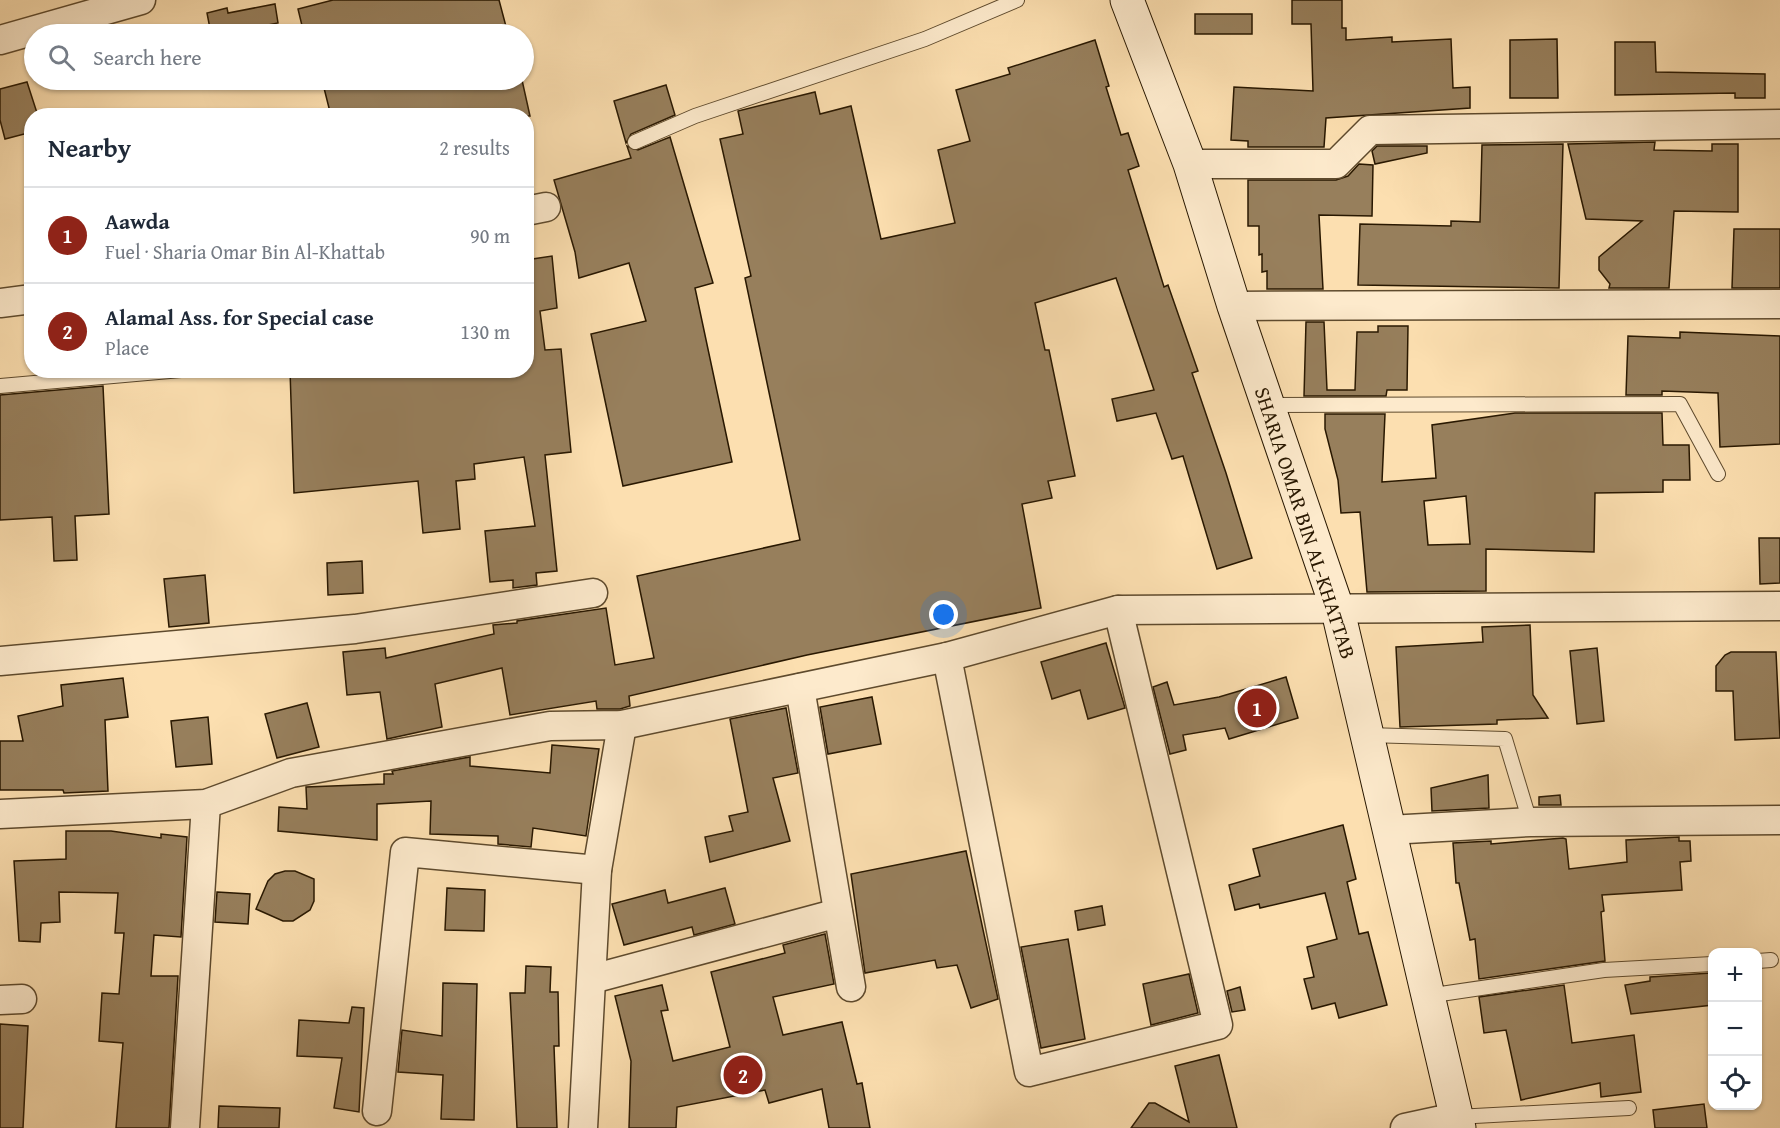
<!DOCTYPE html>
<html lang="en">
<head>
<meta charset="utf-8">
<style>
  :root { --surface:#fff; --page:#f6f6f7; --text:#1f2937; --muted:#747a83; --line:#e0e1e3; --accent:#8f2418 }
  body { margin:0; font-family:"Gentium Book Plus",serif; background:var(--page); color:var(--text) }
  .controls { position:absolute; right:18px; bottom:18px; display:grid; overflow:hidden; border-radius:12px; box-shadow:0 2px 4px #0004 }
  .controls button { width:54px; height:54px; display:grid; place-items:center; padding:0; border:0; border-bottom:2px solid var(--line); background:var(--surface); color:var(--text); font:30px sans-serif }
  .you { position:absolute; left:944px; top:615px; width:21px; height:21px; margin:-15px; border:4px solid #fff; border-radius:50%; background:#1a73e8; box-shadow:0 0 0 9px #1a73e833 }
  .badge { display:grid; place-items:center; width:39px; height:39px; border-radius:50%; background:var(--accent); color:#fff; font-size:20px; font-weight:700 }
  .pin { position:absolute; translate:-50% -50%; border:3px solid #fff; box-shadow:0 2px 6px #0006 }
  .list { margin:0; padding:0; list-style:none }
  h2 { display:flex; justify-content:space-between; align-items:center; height:78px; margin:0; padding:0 24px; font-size:26px }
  h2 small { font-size:20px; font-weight:400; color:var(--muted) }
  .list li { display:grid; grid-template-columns:39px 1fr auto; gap:18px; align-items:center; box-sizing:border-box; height:96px; padding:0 24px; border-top:2px solid var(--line) }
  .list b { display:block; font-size:22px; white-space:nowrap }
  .list p { margin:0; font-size:20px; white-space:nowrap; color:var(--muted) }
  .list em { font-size:20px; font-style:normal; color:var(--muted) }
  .icon { flex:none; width:33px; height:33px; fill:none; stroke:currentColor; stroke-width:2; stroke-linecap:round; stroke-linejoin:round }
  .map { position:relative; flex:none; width:1780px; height:1128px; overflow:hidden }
  .search { position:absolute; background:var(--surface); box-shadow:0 2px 4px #0004; left:24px; top:24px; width:510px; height:66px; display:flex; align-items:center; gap:15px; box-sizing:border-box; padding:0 21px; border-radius:33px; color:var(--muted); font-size:22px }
  .panel { position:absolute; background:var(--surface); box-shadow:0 2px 4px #0004; left:24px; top:108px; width:510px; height:270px; border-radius:24px }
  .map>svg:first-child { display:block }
  .building { fill:#977f5c; stroke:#291801; stroke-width:1.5; fill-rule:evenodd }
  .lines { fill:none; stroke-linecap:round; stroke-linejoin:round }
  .lane-casing { stroke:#5e4a2d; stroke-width:16 }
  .street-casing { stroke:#5e4a2d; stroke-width:31 }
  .secondary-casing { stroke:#291801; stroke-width:35 }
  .lane { stroke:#fdeacc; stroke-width:14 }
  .street { stroke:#fdeacc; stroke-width:28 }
  .secondary { stroke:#fdeacc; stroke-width:33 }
  .labels { text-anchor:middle; stroke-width:6; stroke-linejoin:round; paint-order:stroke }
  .street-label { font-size:21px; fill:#291801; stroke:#fdeacc }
</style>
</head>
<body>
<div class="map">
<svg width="1780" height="1128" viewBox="0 0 1780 1128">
  <rect width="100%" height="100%" fill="#fcdfb0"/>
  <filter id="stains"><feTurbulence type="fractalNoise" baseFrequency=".00333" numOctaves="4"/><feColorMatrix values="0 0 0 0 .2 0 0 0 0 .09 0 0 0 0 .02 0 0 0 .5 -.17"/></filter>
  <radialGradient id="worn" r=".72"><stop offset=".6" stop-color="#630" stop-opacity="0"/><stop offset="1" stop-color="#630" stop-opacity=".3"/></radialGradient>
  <g class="building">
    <path d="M333,0H499L508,34H304L298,9Z"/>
    <path d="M1292,0H1342V28H1346V40L1392,37V42L1451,39L1453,88L1470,87V108L1326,118L1324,147H1248V141L1231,140L1234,87L1313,91L1311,24H1292Z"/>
    <path d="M275,4L278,23L232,32V34H211L207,13L227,8L228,13Z"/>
    <rect x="1195" y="14" width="57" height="20"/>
    <path d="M1557,39L1558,98H1510V40Z"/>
    <path d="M1095,40L1109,86L1106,87L1121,135L1128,133L1139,166L1128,170L1164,287L1168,285L1198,371L1192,373L1226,473L1252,558L1217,569L1183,456L1172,459L1156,413L1117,421L1112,399L1154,390L1116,278L1035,303L1045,350H1049L1075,476L1048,481L1052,498L1022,504L1041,608L807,655L629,696L630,706L620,709H597L596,701L510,715L502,668L435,684L442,727L387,739L380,692L347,695L343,652L385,648L386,658L494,634L493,625L517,623V621L606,608L615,665L654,658L637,576L800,540L745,278L751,276L720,139L743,134L738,111L815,92L820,114L851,106L881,239L955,223L938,150L970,141L956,90L1010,74L1008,68Z"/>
    <path d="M1615,42H1655L1656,72L1765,74V98H1735V93L1615,95Z"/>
    <path d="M322,80H522L530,116H331Z"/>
    <path d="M27,82L38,116H32V132L5,139L0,120V89Z"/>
    <path d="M666,85L675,115L631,134L626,143L614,101Z"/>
    <path d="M670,137L713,283L695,288L732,462L623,486L591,334L646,321L629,263L579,278L575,252L554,180L631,158L627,146L638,150Z"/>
    <path d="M1655,142L1654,150L1712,151V144H1738V212L1674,211L1669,288H1609L1610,284L1599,270V257L1642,221L1586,219L1568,144Z"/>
    <path d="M1563,144L1559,288L1358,285L1360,224L1451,226V221L1480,222L1482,145Z"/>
    <path d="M1377,146H1427V153L1375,164L1372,151Z"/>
    <path d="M1359,164L1373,165L1372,216L1319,215L1323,289H1267V271L1262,272V254L1259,255V226H1248V180H1336L1348,176Z"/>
    <path d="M1734,229H1780V288H1732Z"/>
    <path d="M552,256L557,308L540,311L545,350L561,349L571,452L545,455L557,571L536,573L537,585L513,588V580L490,582L485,531L535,526L524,457L474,464L475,479L456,481L460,529L423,533L418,481L294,493L290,370H526V260Z"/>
    <path d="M1306,322H1324L1327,390H1355L1357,332H1378V326H1408L1407,390H1387L1386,396H1304Z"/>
    <path d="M1680,332L1780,336V444L1720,447L1718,393L1662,391V395H1626L1628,336L1680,338Z"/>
    <path d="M103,386L109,514L75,516L77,560L54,561L52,517L0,520V395Z"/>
    <path d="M1515,413H1662L1663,445H1689L1690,480H1663V492L1595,493L1594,552L1486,549V591L1367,592L1360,512L1341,513L1338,480L1325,429V414H1385L1382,482L1436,478L1432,425ZM1466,496L1470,544L1428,545L1424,501Z"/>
    <path d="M1759,538H1780V583L1760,584Z"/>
    <path d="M362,561L363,593L328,595L327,563Z"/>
    <path d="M205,575L209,623L169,627L164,579Z"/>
    <path d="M1530,625L1533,695L1548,718L1497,720V724L1400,727L1396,647L1483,642L1482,627Z"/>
    <path d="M1106,643L1125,708L1088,719L1080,690L1052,699L1041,662Z"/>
    <path d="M1597,648L1604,721L1577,724L1570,651Z"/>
    <path d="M1731,652H1776L1780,738L1735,740L1733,691H1716V666L1725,655Z"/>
    <path d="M1286,677L1298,718L1229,739L1225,728L1183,735L1186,750L1170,754L1153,687L1167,682L1174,705L1219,697Z"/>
    <path d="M123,678L128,717L105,720L108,791L64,793L63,790H0V741H23L18,716L63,706L61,685Z"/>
    <path d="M872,697L881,744L828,754L820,707Z"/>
    <path d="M307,703L319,747L277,758L265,714Z"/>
    <path d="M786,708L798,773L773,778L790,841L710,862L705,837L733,831L729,816L748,812L730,719Z"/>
    <path d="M208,717L212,764L176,767L171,721Z"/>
    <path d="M552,745L599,749L586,836L533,828L531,847L498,844V836L430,834L431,801L377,804V840L278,831L279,807L307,809L306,787L384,784V774H393L392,771L470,757V766L550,773Z"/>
    <path d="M1488,775L1489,808L1432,811L1431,788Z"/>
    <path d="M1560,795L1561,805H1539V797Z"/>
    <path d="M1343,825L1356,879L1347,882L1359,934L1368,932L1387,1005L1339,1018L1335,1003L1312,1009L1304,979L1314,977L1307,947L1337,939L1325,893L1260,908L1259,904L1235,910L1229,885L1260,876L1253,849Z"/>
    <path d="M66,831H111L161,838V834L187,837L181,937L154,935L151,976H178L169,1128H116L123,1043L99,1041L102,993L119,994L124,933H115L118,893L59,892L60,922L41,923L40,942L19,941L14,861L66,859Z"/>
    <path d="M1679,837V841H1690L1691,861L1680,862L1682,890L1602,895L1604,911L1601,912L1605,961L1479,979L1475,939L1470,940L1459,883H1456L1453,843L1491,841V844L1563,838L1566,839L1569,869L1627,862L1626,840Z"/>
    <path d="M966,851L998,999L971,1008L957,965L937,968L935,960L865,973L851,874Z"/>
    <path d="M285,871H295L314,879V901L310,910L293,921H283L256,909L268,881L275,874Z"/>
    <path d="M447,888L485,890L484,931L445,930Z"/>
    <path d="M725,888L735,924L694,935L692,927L624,945L612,904L665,890L668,903Z"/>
    <path d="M217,892L250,894L248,924L215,922Z"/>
    <path d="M1102,906L1105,925L1078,930L1075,911Z"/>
    <path d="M825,934L834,984L773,997L783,1035L842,1022L857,1084L862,1083L870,1128H829L822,1089L769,1103L765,1090L677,1107L676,1128H629L631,1061L615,996L662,985L668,1010L661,1011L673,1061L730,1047L711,972L785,953L783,945Z"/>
    <path d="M1068,939L1085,1039L1041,1048L1021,947Z"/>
    <path d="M526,966L551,967L550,992H558L559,1046H554L557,1128H517L510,993H525Z"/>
    <path d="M1711,973L1713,1005L1631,1014L1625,985L1650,981V977Z"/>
    <path d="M1189,974L1198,1013L1151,1025L1143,984Z"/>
    <path d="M443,983L477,984L474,1120L441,1119L443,1075L398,1072L402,1030L442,1036Z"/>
    <path d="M1564,985L1572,1043L1634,1035L1641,1092L1601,1097L1600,1083L1521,1100L1506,1030L1484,1033L1479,997Z"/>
    <path d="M1240,987L1245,1010L1232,1012L1227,991Z"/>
    <path d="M352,1007L364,1008L359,1112L334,1108L342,1058L297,1056L299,1020L349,1023Z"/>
    <path d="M0,1024L28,1026L23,1128H0Z"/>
    <path d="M1219,1055L1237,1128H1131L1149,1103H1155L1189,1122L1175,1066Z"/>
    <path d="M1704,1104L1707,1128H1655L1653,1110Z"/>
    <path d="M219,1106L280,1108L279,1128H218Z"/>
  </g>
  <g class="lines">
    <defs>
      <g id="lane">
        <path d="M635,142L695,116L925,39L1017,0"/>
        <path d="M0,386L181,370"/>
        <path d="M1269,405L1680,404L1718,474"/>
        <path d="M1367,735L1505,739L1530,822"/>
        <path d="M1758,961L1771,960"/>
        <path d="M1427,996L1604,970L1712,964"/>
        <path d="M1456,1117L1629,1108"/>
      </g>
      <g id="street">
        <path d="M0,40L141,0"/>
        <path d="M1190,164H1336L1370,130L1780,124"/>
        <path d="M526,211L546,207"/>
        <path d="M0,303L32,299"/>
        <path d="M1234,306L1780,304"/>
        <path d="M947,657L1029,1072L1218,1025L1118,610"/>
        <path d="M0,661L355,629L593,593"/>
        <path d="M800,688L851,987"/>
        <path d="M0,814L206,804L291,773L550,726L622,725L947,657L1118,610L1780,606"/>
        <path d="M1389,830L1530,822L1780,820"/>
        <path d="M592,979L838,913"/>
        <path d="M0,1000L22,999"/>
        <path d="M377,1111L405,852L597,870"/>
        <path d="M185,1128L206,804"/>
        <path d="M583,1128L597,870L622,725"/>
        <path d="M1405,1128L1456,1117"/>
      </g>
      <path id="secondary" d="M1127,0L1190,164L1234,306L1338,611L1459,1128"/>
    </defs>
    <use href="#lane" class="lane-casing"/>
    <use href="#street" class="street-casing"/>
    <use href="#secondary" class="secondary-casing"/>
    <use href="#lane" class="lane"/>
    <use href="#street" class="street"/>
    <use href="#secondary" class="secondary"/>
  </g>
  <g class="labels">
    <g class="street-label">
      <text transform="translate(1305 523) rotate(72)" y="7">SHARIA OMAR BIN AL-KHATTAB</text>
    </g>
  </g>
  <rect width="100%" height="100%" filter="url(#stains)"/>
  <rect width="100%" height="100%" fill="url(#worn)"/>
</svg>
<div class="controls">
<button>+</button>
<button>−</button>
<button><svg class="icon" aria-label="locate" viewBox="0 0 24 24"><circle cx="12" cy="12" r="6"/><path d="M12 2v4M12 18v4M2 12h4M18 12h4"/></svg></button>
</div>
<div class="you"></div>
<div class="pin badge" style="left:1257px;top:708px">1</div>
<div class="pin badge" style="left:743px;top:1075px">2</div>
<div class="search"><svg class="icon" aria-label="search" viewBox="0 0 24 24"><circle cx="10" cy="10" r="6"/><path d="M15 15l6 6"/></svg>Search here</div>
<section class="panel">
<h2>Nearby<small>2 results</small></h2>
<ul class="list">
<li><span class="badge">1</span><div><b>Aawda</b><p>Fuel · Sharia Omar Bin Al-Khattab</p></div><em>90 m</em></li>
<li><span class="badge">2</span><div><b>Alamal Ass. for Special case</b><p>Place</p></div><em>130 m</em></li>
</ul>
</section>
</div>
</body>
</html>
